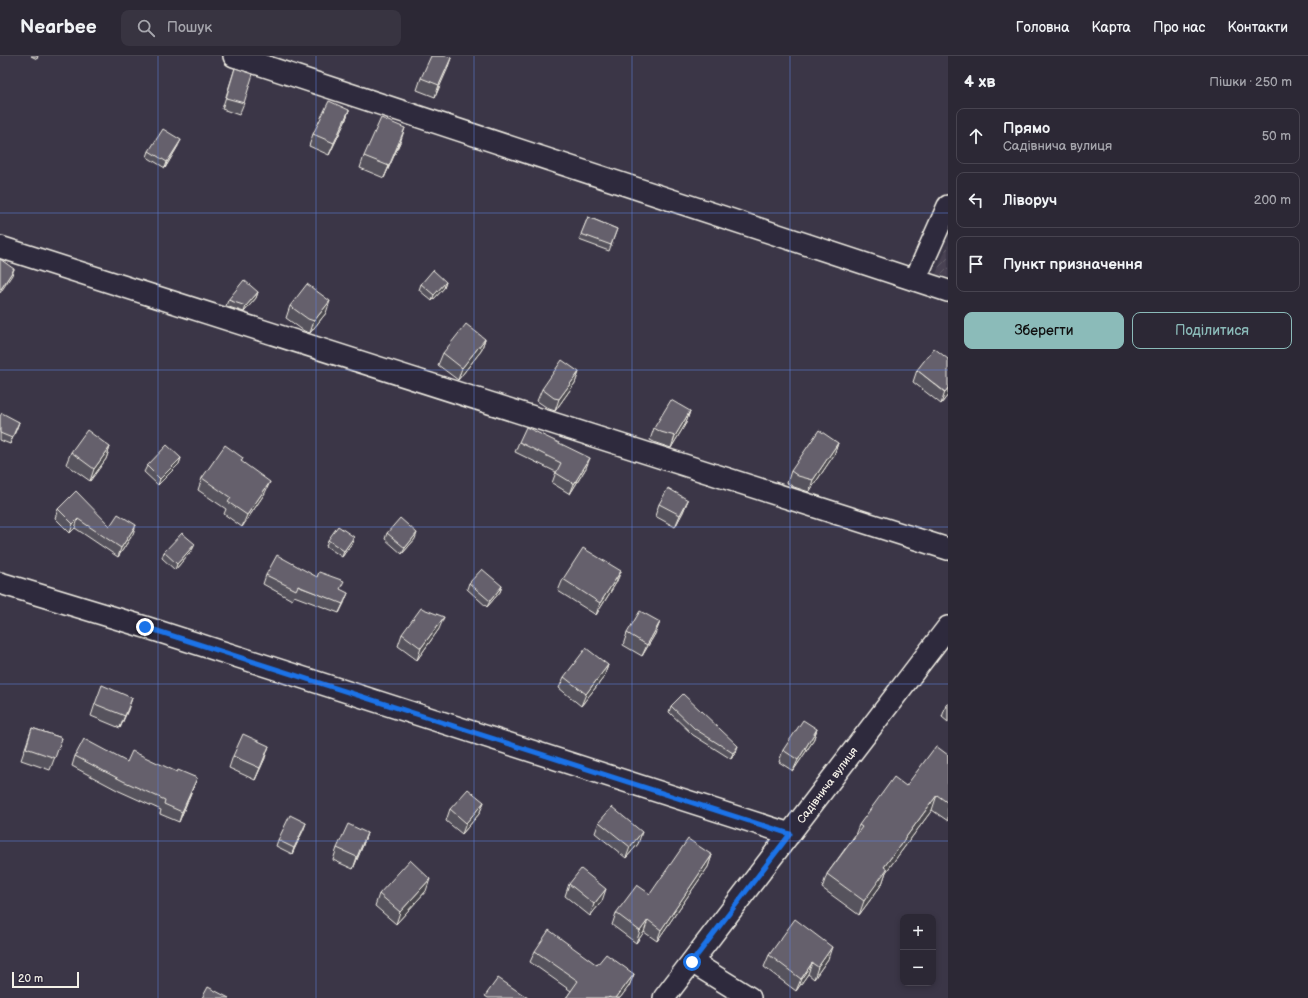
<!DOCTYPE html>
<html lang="uk">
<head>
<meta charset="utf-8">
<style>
  :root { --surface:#2c2835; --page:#383441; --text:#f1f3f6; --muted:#a6a6ad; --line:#484450; --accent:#8bbbb9 }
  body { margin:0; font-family:"Balsamiq Sans",sans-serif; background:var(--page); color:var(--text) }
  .controls { position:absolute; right:12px; bottom:12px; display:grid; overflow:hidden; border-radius:8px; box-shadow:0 2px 6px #0003 }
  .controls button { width:36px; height:36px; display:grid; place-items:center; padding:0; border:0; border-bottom:1px solid var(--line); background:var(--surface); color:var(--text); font:20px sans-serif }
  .scale { position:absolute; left:12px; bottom:10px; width:67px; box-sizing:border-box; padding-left:4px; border:2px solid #f4f1e8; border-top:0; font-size:11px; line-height:14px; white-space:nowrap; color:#f4f1e8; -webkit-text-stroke:3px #2f2a3d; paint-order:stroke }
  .stop { position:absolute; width:12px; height:12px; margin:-9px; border:3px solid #1a73e8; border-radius:50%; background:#fff }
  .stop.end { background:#1a73e8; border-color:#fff; box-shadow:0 1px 4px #0008 }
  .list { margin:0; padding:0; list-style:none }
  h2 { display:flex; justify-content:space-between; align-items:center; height:52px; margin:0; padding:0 16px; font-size:17px }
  h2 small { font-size:13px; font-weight:400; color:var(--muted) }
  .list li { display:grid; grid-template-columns:26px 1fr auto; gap:12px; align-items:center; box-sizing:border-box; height:56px; margin:0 8px 8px; padding:0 8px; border:1px solid var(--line); border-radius:8px }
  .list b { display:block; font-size:15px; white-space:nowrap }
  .list p { margin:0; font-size:13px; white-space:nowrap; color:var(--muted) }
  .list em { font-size:13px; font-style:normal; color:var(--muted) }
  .actions { display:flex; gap:8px; padding:12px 16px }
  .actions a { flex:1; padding:9px 0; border:1px solid var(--accent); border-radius:8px; text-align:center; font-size:14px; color:var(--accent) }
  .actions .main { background:var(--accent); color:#111 }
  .icon { flex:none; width:22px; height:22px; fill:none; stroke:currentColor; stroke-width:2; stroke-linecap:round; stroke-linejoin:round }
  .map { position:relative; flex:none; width:948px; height:942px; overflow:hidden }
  header { display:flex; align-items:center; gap:24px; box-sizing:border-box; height:56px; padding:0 20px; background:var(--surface); border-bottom:1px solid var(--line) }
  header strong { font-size:19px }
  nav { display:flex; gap:22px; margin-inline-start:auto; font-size:14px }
  .search { width:280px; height:36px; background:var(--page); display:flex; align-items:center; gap:10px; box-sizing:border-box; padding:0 14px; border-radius:8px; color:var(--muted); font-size:15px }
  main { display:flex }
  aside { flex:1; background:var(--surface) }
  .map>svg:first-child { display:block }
  .industrial { fill:url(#industrial-furrows) }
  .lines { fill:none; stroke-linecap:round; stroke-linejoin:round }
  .minor-casing { stroke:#f4f1e8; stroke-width:24 }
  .minor { stroke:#2f2a3d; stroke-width:21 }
  .wall { fill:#57535d; stroke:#f4f1e8 }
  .shaded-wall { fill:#47444c; stroke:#f4f1e8 }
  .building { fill:#65616c; stroke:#f4f1e8 }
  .route { stroke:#1a73e8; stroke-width:5 }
  .grid { fill:none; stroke:#5e7fdd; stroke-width:1; stroke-opacity:0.55 }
  .labels { text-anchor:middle; stroke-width:3; stroke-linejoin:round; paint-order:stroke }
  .street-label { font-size:11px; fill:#f4f1e8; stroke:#2f2a3d }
</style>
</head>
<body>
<header>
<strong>Nearbee</strong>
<div class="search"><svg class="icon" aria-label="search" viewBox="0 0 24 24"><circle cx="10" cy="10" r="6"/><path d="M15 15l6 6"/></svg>Пошук</div>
<nav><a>Головна</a><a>Карта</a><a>Про нас</a><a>Контакти</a></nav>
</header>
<main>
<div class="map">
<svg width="948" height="942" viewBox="0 0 948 942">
  <defs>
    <pattern id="industrial-furrows" width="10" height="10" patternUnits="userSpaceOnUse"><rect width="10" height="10" fill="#484352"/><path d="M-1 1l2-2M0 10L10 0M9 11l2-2" fill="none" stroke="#635f6b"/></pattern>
  </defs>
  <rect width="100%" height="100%" fill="#3b3647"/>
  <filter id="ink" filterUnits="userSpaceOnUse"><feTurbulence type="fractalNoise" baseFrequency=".025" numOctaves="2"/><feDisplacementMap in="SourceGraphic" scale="8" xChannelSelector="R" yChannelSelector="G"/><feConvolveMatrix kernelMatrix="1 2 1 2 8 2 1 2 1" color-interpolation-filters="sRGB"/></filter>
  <g filter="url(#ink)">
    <path class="industrial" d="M948,188V221L936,218Z"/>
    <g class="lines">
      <defs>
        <g id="minor">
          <path d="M234,0L948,235"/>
          <path d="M0,191L948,493"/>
          <path d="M915,224L948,150"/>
          <path d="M0,527L145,571L790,778"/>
          <path d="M692,906L750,942"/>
          <path d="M664,942L948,571"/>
        </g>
      </defs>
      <use href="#minor" class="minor-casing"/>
      <use href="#minor" class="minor"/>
    </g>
    <g class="wall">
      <path d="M31,0H38L37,3Z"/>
      <path d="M451,2L435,41L417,34L421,22Z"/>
      <path d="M235,12L244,47L239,59L222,53Z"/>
      <path d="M349,54L345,66L329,99L309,90L313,78Z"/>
      <path d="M401,84L384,122L360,112L364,100Z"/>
      <path d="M178,90L165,112L147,101L149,95Z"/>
      <path d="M588,161L617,173L609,195L579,184Z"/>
      <path d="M446,226L444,232L432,245L419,234L421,228Z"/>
      <path d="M258,236L256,242L244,256L226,250L228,244Z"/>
      <path d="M290,250L326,257L310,277L304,275L286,262Z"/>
      <path d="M485,283L481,295L458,324L438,309L443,297Z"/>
      <path d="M917,314L948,339L941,348L913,326Z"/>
      <path d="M579,316L575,327L555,355L549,353L537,345L542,333Z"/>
      <path d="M690,355L686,367L671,392L656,387L650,384L654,372Z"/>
      <path d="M0,360L19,366L10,388L0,384Z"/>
      <path d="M519,386L586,412L570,438L552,427L556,416L515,396Z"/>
      <path d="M838,387L834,399L809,436L794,431L787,427L791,415Z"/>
      <path d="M110,391L106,403L90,425L66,408L71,396Z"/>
      <path d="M181,402L179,408L158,429L144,416L147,410Z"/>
      <path d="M243,402L241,406L265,437L242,471L224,458L226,453L198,434L202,422Z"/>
      <path d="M688,444L683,456L675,471L655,460L659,448Z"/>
      <path d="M58,453L110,470L133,478L118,501L75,472L70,477L55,462Z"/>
      <path d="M387,477L415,483L402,498L385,483Z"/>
      <path d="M328,484L352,487L342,501L326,490Z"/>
      <path d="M195,488L192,494L175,514L162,502L164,496Z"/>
      <path d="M621,515L616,527L596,559L558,535L563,523Z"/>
      <path d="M266,519L344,547L339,557L294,540L292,544L263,528Z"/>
      <path d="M469,527L502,530L500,536L487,551L467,533Z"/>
      <path d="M660,566L655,578L642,600L623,589L627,577Z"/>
      <path d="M439,573L417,604L398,590L402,578Z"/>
      <path d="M608,609L604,621L581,650L559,632L564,621Z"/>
      <path d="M132,642L120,672L91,660L95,648Z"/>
      <path d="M948,647V666L942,661L946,649Z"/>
      <path d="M671,650L736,696L731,703L693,679L669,656Z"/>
      <path d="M32,672L62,682L50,714L21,704Z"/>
      <path d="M817,673L813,685L793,715L779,706L783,694Z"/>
      <path d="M948,699V765L932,754L886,816L882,828L859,859L822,832L827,818L855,779L859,769L906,730Z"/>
      <path d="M75,700L127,706L177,716L197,722L179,766L160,758L161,754L119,735L72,710Z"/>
      <path d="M233,700L265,702L255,724L229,712Z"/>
      <path d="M484,746L479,758L462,778L446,765L450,753Z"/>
      <path d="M599,766L638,788L626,802L595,777Z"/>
      <path d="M306,767L292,798L276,790L278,784Z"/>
      <path d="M367,777L363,789L353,813L333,804L337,792Z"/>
      <path d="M712,799L708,811L657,885L644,876L636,887L612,869L616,857L650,838Z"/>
      <path d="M569,828L602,845L590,860L565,840Z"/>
      <path d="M426,835L396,868L375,850L379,838Z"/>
      <path d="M535,895L597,909L634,918L629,930L620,942H566L571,935L530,906Z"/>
      <path d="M769,899L828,903L814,923L808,918L796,935L764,911Z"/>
    </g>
    <g class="shaded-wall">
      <path d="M451,2L447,14L435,41L439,29Z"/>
      <path d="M349,54L345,66L329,99L334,87Z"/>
      <path d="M405,72L401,84L384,122L389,110Z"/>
      <path d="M181,84L178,90L165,112L167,106Z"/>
      <path d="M14,213L12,219L0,237L1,233Z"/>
      <path d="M446,226L444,232L432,245L434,239Z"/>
      <path d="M258,236L256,242L244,256L246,250Z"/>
      <path d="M330,245L326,257L310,277L314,265Z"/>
      <path d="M485,283L481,295L458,324L462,312Z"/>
      <path d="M579,316L575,327L555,355L559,343Z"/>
      <path d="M948,332V339L941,348L945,336Z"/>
      <path d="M690,355L686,367L671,392L675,380Z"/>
      <path d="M19,366L17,372L10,388L12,382Z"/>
      <path d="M838,387L834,399L809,436L813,424Z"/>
      <path d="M110,391L106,403L90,425L94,413Z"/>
      <path d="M181,402L179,408L158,429L160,423Z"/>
      <path d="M590,402L586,412L570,438L574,428Z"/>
      <path d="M270,426L265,437L242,471L247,459Z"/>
      <path d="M688,444L683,456L675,471L680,459Z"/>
      <path d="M78,463L75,472L70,477L73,468Z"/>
      <path d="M136,469L133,478L118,501L121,492Z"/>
      <path d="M417,477L415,483L402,498L405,492Z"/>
      <path d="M354,481L352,487L342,501L344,495Z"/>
      <path d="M195,488L192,494L175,514L177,508Z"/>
      <path d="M621,515L616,527L596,559L600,547Z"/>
      <path d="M502,530L500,536L487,551L490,545Z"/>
      <path d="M348,537L344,547L339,557L343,548Z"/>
      <path d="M444,561L439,573L417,604L421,592Z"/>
      <path d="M660,566L655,578L642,600L647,589Z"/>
      <path d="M608,609L604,621L581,650L586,638Z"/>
      <path d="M132,642L128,654L120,672L125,660Z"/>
      <path d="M817,673L813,685L793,715L798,704Z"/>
      <path d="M269,690L265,702L255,724L260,712Z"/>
      <path d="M738,690L736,696L731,703L733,697Z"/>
      <path d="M197,722L193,732L179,766L182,756Z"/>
      <path d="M937,739L932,754L886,816L882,828L859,859L864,845L884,811Z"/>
      <path d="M484,746L479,758L462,778L466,767Z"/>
      <path d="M306,767L304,773L292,798L294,792Z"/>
      <path d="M642,776L638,788L626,802L630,791Z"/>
      <path d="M367,777L363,789L353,813L357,801Z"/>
      <path d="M712,799L708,811L657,885L661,874Z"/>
      <path d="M430,823L426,835L396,868L400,856Z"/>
      <path d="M606,833L602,845L590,860L594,848Z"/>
      <path d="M648,864L644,876L636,887L640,875Z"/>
      <path d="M832,891L828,903L814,923L818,911Z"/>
      <path d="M812,907L808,918L796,935L801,923Z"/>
      <path d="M634,918L629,930L620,942H616Z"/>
    </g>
    <g class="building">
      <path d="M431,0H446L451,2L439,29L421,22Z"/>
      <path d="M235,12L253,18L244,47L226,42Z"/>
      <path d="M329,45L349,54L334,87L313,78Z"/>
      <path d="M381,62L405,72L389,110L364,100Z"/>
      <path d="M163,73L181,84L167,106L149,95Z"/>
      <path d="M588,161L617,173L611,189L581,178Z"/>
      <path d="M0,203L14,213L1,233L0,232Z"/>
      <path d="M433,214L446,226L434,239L421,228Z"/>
      <path d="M244,224L258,236L246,250L228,244Z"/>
      <path d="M307,228L330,245L314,265L308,263L290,250Z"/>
      <path d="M466,268L485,283L462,312L443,297Z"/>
      <path d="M934,292L948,303V332L945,336L917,314Z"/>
      <path d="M562,304L579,316L559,343L554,342L542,333Z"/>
      <path d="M671,344L690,355L675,380L661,376L654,372Z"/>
      <path d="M2,357L19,366L12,382L0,377V360Z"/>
      <path d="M526,371L590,402L574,428L556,417L561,407L519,386Z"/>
      <path d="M87,374L110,391L94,413L71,396Z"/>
      <path d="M819,374L838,387L813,424L798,420L791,415Z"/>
      <path d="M167,389L181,402L160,423L147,410Z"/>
      <path d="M225,389L243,402L241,405L270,426L247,459L228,446L231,442L202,422Z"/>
      <path d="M668,432L688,444L680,459L659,448Z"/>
      <path d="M76,435L110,470L118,458L136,469L121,492L78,463L73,468L58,453Z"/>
      <path d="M400,462L417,477L405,492L387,477Z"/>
      <path d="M338,470L354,481L344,495L328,484Z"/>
      <path d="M182,477L195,488L177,508L164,496Z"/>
      <path d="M583,492L621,515L600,547L563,523Z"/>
      <path d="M277,499L317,521L319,516L344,525L340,533L348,537L343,548L298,530L296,534L266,519Z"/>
      <path d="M482,513L502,530L490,545L469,527Z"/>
      <path d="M421,552L444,561L421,592L402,578Z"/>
      <path d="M640,555L660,566L647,589L627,577Z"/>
      <path d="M586,592L608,609L586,638L564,621Z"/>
      <path d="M102,629L132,642L125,660L95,648Z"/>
      <path d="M683,638L738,690L733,697L695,673L671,650Z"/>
      <path d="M803,664L817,673L798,704L783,694Z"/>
      <path d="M32,672L62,682L55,702L26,692Z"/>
      <path d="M243,678L269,690L260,712L233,700Z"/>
      <path d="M84,683L127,706L132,695L177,716L178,714L197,722L182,756L164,748L165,744L123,725L75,700Z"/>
      <path d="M936,690L948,699V747L937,739L884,811L887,813L864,845L827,818L862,771L859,769L894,721L906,730Z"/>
      <path d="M468,733L484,746L466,767L450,753Z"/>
      <path d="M612,751L642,776L630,791L599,766Z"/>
      <path d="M290,759L306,767L294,792L278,784Z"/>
      <path d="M348,768L367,777L357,801L337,792Z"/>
      <path d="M688,783L712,799L661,874L648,864L640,875L616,857L637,829L650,838Z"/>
      <path d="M410,804L430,823L400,856L379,838Z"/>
      <path d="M581,813L606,833L594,848L569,828Z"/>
      <path d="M795,863L832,891L818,911L812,907L801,923L769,899Z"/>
      <path d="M549,874L597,909L606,898L634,918L616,942H611L609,941L608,942H566L578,925L535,895Z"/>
      <path d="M498,922L528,942H488L485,940Z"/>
      <path d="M208,931L229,942H202Z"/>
    </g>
  </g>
  <g class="lines" filter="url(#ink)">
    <path class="route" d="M145,571L790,778L692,906"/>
  </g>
  <path class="grid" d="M158,0V942M316,0V942M474,0V942M632,0V942M790,0V942M0,157H948M0,314H948M0,471H948M0,628H948M0,785H948"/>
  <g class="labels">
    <g class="street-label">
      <text transform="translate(827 729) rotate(-53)" y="4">Садівнича вулиця</text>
    </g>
  </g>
</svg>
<div class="controls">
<button>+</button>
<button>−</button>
</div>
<div class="scale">20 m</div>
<div class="stop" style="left:692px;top:906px"></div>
<div class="stop end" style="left:145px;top:571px"></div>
</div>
<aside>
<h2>4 хв<small>Пішки · 250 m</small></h2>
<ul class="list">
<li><svg class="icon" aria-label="ahead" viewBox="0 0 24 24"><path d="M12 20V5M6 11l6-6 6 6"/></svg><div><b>Прямо</b><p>Садівнича вулиця</p></div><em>50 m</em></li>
<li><svg class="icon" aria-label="left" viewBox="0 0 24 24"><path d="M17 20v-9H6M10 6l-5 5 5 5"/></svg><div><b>Ліворуч</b></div><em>200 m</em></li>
<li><svg class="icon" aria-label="arrive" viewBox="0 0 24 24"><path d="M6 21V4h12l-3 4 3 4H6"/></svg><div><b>Пункт призначення</b></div></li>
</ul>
<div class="actions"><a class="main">Зберегти</a><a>Поділитися</a></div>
</aside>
</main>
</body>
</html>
